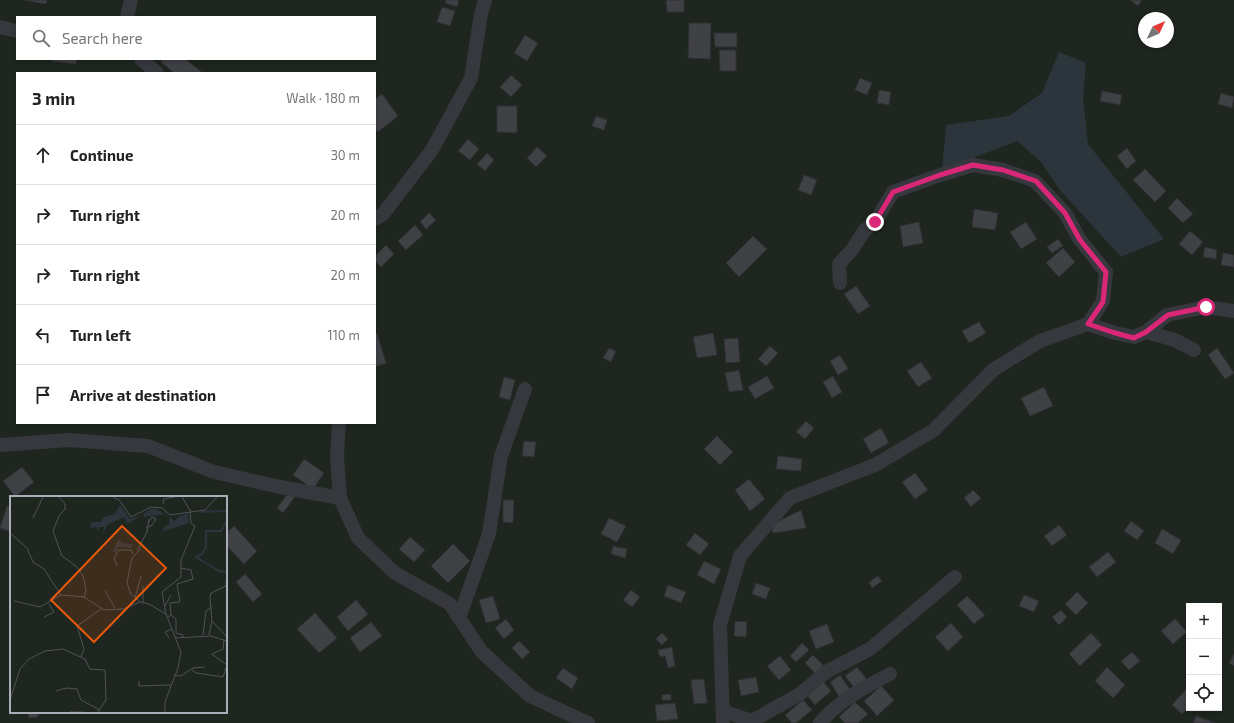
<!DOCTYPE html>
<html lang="en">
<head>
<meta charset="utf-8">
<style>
  :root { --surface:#fff; --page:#f6f6f6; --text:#222; --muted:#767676; --line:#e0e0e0 }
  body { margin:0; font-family:"Exo 2",sans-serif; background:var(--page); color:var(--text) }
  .controls { position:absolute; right:12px; bottom:12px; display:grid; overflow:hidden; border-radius:0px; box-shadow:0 2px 6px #0003 }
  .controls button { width:36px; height:36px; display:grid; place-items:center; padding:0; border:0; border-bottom:1px solid var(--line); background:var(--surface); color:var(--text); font:20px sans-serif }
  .compass { position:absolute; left:1138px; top:12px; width:36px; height:36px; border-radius:50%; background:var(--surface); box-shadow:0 2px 6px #0003; rotate:46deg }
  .stop { position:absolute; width:12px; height:12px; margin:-9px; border:3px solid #db2777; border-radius:50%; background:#fff }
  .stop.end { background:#db2777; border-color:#fff; box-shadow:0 1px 4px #0008 }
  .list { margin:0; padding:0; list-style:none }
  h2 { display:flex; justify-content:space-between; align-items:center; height:52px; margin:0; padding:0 16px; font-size:17px }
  h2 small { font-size:13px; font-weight:400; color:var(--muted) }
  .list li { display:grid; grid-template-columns:26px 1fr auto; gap:12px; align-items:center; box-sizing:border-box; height:60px; padding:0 16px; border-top:1px solid var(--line) }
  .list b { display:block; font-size:15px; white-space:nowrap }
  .list em { font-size:13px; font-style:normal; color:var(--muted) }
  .icon { flex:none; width:22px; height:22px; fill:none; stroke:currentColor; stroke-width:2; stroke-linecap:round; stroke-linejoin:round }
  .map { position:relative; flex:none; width:1234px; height:723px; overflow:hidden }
  .search { position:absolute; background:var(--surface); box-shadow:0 2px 6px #0003; left:16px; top:16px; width:360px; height:44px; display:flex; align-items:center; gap:10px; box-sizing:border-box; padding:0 14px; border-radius:0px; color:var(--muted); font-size:15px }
  .panel { position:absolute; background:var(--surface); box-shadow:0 2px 6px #0003; left:16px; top:72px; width:360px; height:352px; border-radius:0px }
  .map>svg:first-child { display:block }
  .green { fill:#1e261f; fill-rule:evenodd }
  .water { fill:#2c353c }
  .building { fill:#404145; stroke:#303034 }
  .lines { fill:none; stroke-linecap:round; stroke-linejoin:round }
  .minor { stroke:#37383d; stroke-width:14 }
  .route { stroke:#db2777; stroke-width:5 }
  .inset-river { fill:none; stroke:#2c353c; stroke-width:2 }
  .inset-road { fill:none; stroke:#505258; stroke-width:1 }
  .view { fill:#e8590c; fill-opacity:0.15; stroke:#e8590c; stroke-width:2 }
  .inset-edge { fill:none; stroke:#a8adb8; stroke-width:2 }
</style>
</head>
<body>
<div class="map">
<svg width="1234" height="723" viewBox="0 0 1234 723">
  <rect width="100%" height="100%" fill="#161618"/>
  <path class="green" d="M0,0H1234V723H0ZM17,17H375V59H17ZM1144,18H1168V42H1144ZM17,73H375V423H17ZM11,497H226V712H11ZM1189,606H1219V708H1189Z"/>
  <path class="water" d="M1059,52L1086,63L1083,98L1088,144L1164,239L1121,257L1059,189L1041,162L1017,141L942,170L946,125L1009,116L1042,93Z"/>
  <g class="building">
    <path d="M24,0H47L46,4Z"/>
    <path d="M446,0H459L457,7L445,3Z"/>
    <path d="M666,0H684V12H667Z"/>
    <path d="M1130,0H1142L1138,6Z"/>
    <path d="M442,7L455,11L450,26L437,22Z"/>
    <path d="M689,23H711L710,59L688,58Z"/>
    <path d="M714,33H737V47H715Z"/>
    <path d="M525,35L538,43L527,61L514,53Z"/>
    <path d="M719,50H736V71H720Z"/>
    <path d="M51,59H77L76,64L51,61Z"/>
    <path d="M163,59H185L203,73H174L161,62Z"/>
    <path d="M511,75L522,85L511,97L500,87Z"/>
    <path d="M860,78L872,83L867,95L855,90Z"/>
    <path d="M879,90L891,92L889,105L877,103Z"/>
    <path d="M1102,91L1122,95L1120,105L1100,101Z"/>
    <path d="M1221,93L1234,97L1232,108L1218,104Z"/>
    <path d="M382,94L398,116L378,132L375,128V99Z"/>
    <path d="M497,106H517V133L497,132Z"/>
    <path d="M596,116L607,120L604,130L592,126Z"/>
    <path d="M468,139L479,149L470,160L458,151Z"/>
    <path d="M537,147L547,156L536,167L527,158Z"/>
    <path d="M1127,148L1136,161L1127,169L1117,156Z"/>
    <path d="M487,153L494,160L485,171L477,164Z"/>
    <path d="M1145,169L1166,191L1155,202L1133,180Z"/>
    <path d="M804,175L817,180L811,195L798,190Z"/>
    <path d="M1177,198L1193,214L1183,223L1168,208Z"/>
    <path d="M974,209L998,213L995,230L972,227Z"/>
    <path d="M429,213L436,220L426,229L420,222Z"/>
    <path d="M919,222L923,243L903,247L900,226Z"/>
    <path d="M1026,222L1037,239L1021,249L1010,232Z"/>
    <path d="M415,225L423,235L406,250L398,241Z"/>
    <path d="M1190,231L1203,242L1192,255L1179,244Z"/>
    <path d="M753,236L767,249L739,277L726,263Z"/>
    <path d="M1058,239L1063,246L1052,253L1047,247Z"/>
    <path d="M386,245L394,254L381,267L375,261V256Z"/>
    <path d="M1205,247L1217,250L1216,259L1203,257Z"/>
    <path d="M1063,248L1075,262L1059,277L1046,263Z"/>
    <path d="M1223,253L1234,255V267L1221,265Z"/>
    <path d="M856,286L870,306L858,314L844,294Z"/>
    <path d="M979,322L986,333L969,343L962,331Z"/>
    <path d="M377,333L386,363L375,367V334Z"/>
    <path d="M713,333L717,355L697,358L693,337Z"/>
    <path d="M738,338L740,362L726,363L724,339Z"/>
    <path d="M770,346L778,353L766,366L758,359Z"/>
    <path d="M609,348L616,351L611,362L603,358Z"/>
    <path d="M1217,348L1234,373L1225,379L1208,355Z"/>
    <path d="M840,355L848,369L838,375L830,361Z"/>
    <path d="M921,362L932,378L918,387L907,371Z"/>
    <path d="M739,370L743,390L729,392L725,373Z"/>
    <path d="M767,376L774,388L755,399L748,387Z"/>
    <path d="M833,376L842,392L832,398L823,382Z"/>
    <path d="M504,377L515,380L510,400L499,397Z"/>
    <path d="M1044,387L1053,406L1030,416L1021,398Z"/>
    <path d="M806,421L814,428L805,439L796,432Z"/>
    <path d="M881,428L889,443L871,453L863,439Z"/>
    <path d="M717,436L733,452L720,465L704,449Z"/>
    <path d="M524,441L536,442L534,457L522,456Z"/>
    <path d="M778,456L802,459L801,471L776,469Z"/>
    <path d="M304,459L324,473L313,489L293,475Z"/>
    <path d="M22,467L34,482L15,497L3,481Z"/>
    <path d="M915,473L928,490L915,499L902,482Z"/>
    <path d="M749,479L765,499L750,511L735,490Z"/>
    <path d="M973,490L981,498L971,507L964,498Z"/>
    <path d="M289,492L295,497L283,513L277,508Z"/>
    <path d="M503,500H514L513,523L503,522Z"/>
    <path d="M7,506L11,507V532L0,528Z"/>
    <path d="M801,510L806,528L773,533L771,525Z"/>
    <path d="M609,518L626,526L617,542L601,534Z"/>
    <path d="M1131,521L1144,531L1137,540L1124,531Z"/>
    <path d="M1059,525L1067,535L1052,546L1044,536Z"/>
    <path d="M234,526L257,551L244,564L226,545V533Z"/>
    <path d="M1162,529L1181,540L1173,554L1155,543Z"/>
    <path d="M695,533L709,544L700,555L686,545Z"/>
    <path d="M410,537L425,550L414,562L399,549Z"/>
    <path d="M453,544L470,561L448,583L431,566Z"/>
    <path d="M613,546L627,549L625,558L611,554Z"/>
    <path d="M1108,552L1116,562L1097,577L1089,567Z"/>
    <path d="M704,561L721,569L714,584L697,575Z"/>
    <path d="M245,574L262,594L253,602L236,582Z"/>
    <path d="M878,576L882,581L872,588L869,582Z"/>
    <path d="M756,583L770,588L766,599L752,594Z"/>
    <path d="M668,585L686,592L681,603L664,596Z"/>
    <path d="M631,590L640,597L632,607L623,600Z"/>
    <path d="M1077,592L1088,603L1076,615L1065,604Z"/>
    <path d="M1024,595L1039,601L1034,612L1019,606Z"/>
    <path d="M493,596L500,619L486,623L479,600Z"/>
    <path d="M967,596L985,615L974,624L957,605Z"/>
    <path d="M356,600L368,614L348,631L337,617Z"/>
    <path d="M1061,610L1067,617L1059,625L1052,617Z"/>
    <path d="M315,613L337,638L319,653L297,629Z"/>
    <path d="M506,619L514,630L504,639L495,628Z"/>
    <path d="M1175,619L1187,632L1173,644L1161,631Z"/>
    <path d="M735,621L747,622L746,637L734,636Z"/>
    <path d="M371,622L382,636L360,652L350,638Z"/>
    <path d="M951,623L963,637L948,651L935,637Z"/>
    <path d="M827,624L834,642L816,649L809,631Z"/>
    <path d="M662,633L668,639L662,645L656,639Z"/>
    <path d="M1091,633L1102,645L1080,666L1069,654Z"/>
    <path d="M519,641L530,652L522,659L512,648Z"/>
    <path d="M802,643L809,650L796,662L790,656Z"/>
    <path d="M672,647L675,666L668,668L665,656L660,657L658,650Z"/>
    <path d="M1132,652L1140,661L1129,670L1121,661Z"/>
    <path d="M1234,654V666L1229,663Z"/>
    <path d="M813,655L824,666L816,674L805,663Z"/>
    <path d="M780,656L791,670L779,680L767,666Z"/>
    <path d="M857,667L868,681L856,690L845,676Z"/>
    <path d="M1107,667L1125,685L1113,698L1095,681Z"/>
    <path d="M563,668L578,678L572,689L556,678Z"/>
    <path d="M840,675L851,691L840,698L830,682Z"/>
    <path d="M756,677L759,692L741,696L738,680Z"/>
    <path d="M704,679L707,703L694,704L691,680Z"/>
    <path d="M822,680L831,691L815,705L805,693Z"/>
    <path d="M881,686L894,700L877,716L864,701Z"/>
    <path d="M1188,687L1189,707L1182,714L1172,705Z"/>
    <path d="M671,694V700H662V695Z"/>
    <path d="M803,700L812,710L796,723H792L785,715Z"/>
    <path d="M855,702L868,714L858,723H845L839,717Z"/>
    <path d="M675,703L678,719L657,721L655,705Z"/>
    <path d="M28,712H38V717L29,718Z"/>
    <path d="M1196,716L1215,723H1194Z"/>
    <path d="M1196,716L1214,723H1193Z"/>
  </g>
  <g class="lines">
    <g class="minor">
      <path d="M127,17L131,0"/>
      <path d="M0,27L17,31"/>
      <path d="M141,59L157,73"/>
      <path d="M375,219L383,214L432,150L471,78L481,14L485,0"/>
      <path d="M840,283L839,264L852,250L864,231L875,222L893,192L940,175L973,165L1003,170L1035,181L1065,213L1080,240L1106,272L1103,301L1088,324"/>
      <path d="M1146,332L1167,315L1206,307L1234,311"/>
      <path d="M339,423L337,456L340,498L358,538L395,573L450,604L481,651L530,696L588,723"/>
      <path d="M0,445L69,440L148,446L214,472L275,486L340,498"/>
      <path d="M459,618L489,534L501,456L525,389"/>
      <path d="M723,711L752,721L800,694L826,672L870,649L955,577"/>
      <path d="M723,723L720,625L740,556L790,498L875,465L934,430L993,370L1040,341L1088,324L1115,333L1134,337L1146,332L1175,340L1194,350"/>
      <path d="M820,723C838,701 865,687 890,674"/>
    </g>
  </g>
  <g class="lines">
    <path class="route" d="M875,222L893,192L940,175L973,165L1003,170L1036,181L1065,213L1080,240L1106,272L1103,302L1088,324L1115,333L1134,338L1146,332L1168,315L1206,307"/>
  </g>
  <g transform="translate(10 496)">
    <rect width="217" height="217" fill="#161618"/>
    <path d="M0,1H217V216H0Z" fill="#1e261f"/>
    <path d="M110,9L120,23L131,20L117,28L114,21L97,29L93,37L94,31H90L87,36V31L80,32L82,26H91L94,21L105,18ZM141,13H146L155,18L134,21V17ZM178,18L179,27L154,35L153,32L159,28V21L165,25L169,20ZM108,43L113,47L123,48L121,52L108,51L106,58L103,55Z" fill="#2c353c"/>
    <path class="inset-river" d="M191,16L217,15M216,76L209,75L186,61L192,58L196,51V35H211L217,24"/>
    <path class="inset-road" d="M49,1L55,8V13L49,20L43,35L52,60L67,71L73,80L76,94L74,101M103,1L109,4L121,21L141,11L152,12L160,19L195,14L207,1M172,1L181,16M153,8L154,3L165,1M23,22L33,1M136,32L142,29L146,23L142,21L138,27M0,37L17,52L23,66L34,73L51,99L74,101L94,114L113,113L130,106L139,108L156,118L171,156L168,172L155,206V216M127,55L137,36L139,23M107,70L104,62L109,54H121L123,58M217,71L216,90L201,97L200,102L202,125L217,141M95,95L105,112M125,102L131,80M4,105L30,111L51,99M130,106L120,97L117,86L122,62L131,53M133,107V90M155,110L161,99M156,118L152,96L171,81V64L185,30L181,27L180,17M161,119L166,123V137L173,139V141M34,121L44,116L39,108M158,121L161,119L160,107L170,106L167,88L183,83L181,74L171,72M193,139L196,115L202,111M199,139L202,125M159,142L155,136L162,133M165,142L201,140L217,145M214,144L213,153L202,158L217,169M71,161L74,153L67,130L91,113M182,174L186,177L213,181L217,169M164,179L171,180L183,172L195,171M129,185V190L161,189M46,195L56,192L67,193L71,204L90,214M0,204L10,173L19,163L35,155L53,153L75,163L80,173L95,174L96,204L88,216M60,216H73"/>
    <path class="view" d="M112,30L156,72L84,146L41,104Z"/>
    <rect width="217" height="217" class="inset-edge"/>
  </g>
</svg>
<div class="controls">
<button>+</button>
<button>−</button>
<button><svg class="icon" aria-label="locate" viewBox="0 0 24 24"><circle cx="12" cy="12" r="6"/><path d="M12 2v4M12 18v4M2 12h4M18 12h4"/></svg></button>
</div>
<svg class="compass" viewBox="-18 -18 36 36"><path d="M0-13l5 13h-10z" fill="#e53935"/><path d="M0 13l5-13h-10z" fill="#767676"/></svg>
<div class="stop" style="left:1206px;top:307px"></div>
<div class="stop end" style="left:875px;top:222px"></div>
<div class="search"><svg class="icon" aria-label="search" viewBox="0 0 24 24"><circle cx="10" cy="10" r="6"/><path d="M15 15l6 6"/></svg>Search here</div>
<section class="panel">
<h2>3 min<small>Walk · 180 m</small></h2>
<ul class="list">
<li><svg class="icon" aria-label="ahead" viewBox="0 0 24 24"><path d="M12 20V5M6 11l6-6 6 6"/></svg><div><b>Continue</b></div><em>30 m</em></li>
<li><svg class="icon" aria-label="right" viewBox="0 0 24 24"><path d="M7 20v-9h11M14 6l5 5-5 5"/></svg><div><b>Turn right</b></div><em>20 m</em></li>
<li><svg class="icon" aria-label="right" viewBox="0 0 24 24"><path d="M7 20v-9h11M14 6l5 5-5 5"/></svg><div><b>Turn right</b></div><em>20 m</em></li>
<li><svg class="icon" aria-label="left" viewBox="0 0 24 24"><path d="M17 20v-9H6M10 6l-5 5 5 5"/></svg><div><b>Turn left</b></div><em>110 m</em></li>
<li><svg class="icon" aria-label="arrive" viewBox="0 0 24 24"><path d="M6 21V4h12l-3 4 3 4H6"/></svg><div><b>Arrive at destination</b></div></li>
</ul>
</section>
</div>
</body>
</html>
